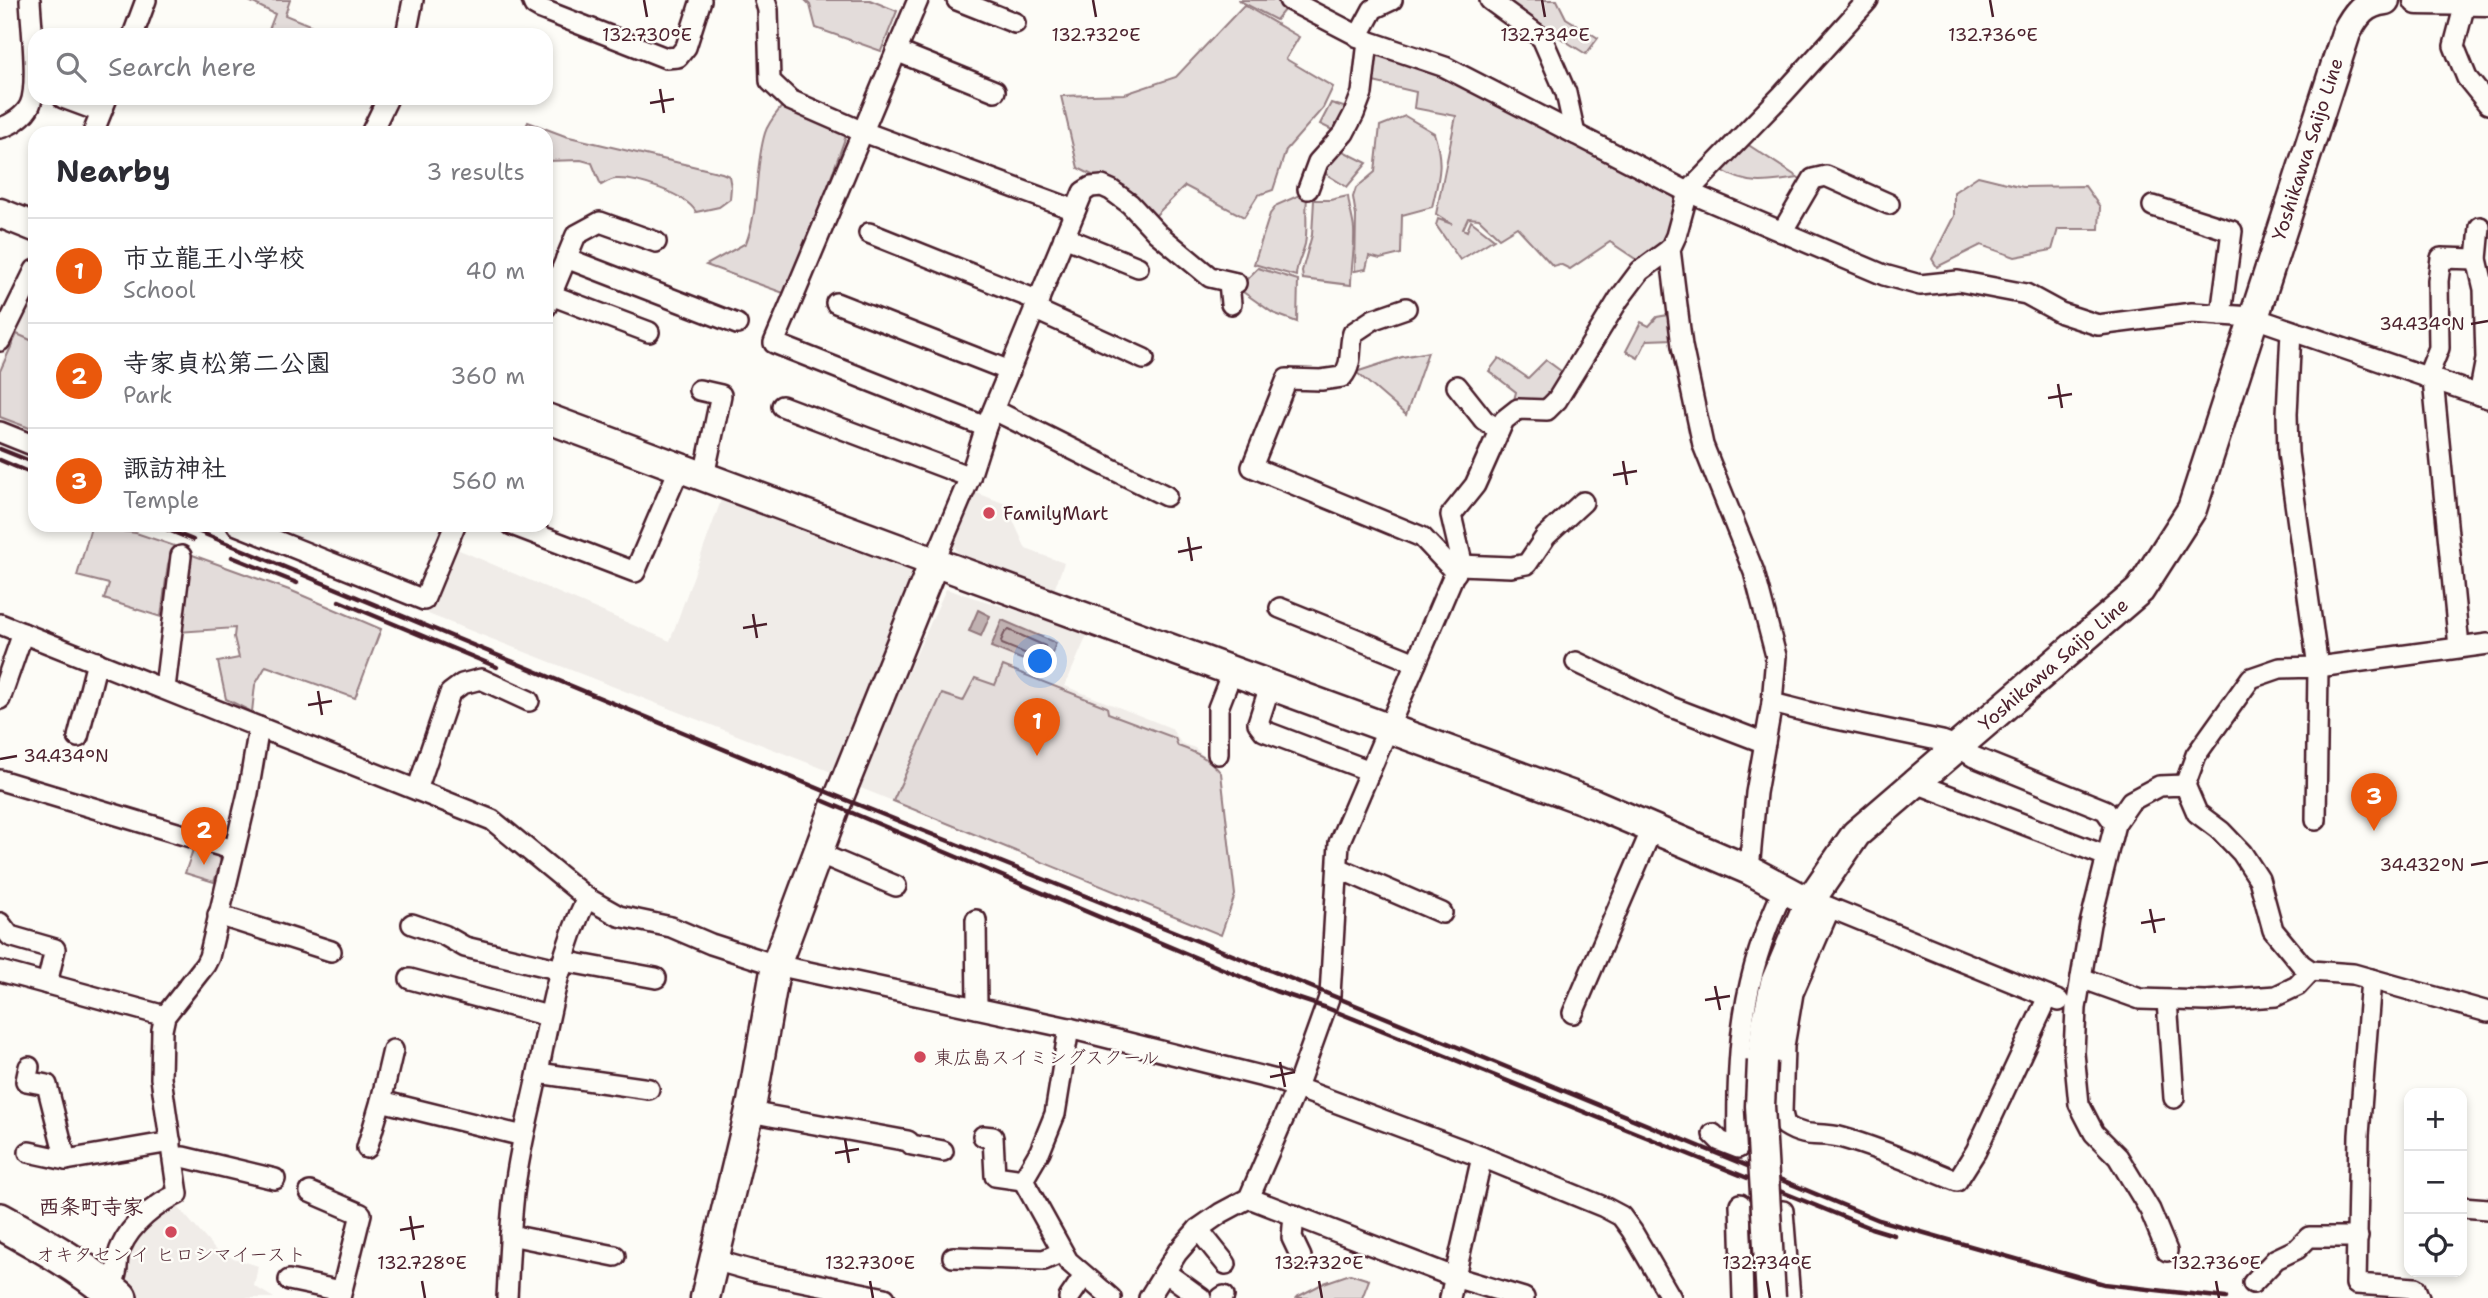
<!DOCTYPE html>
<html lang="en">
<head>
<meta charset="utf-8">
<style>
  :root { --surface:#fff; --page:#f2f2f3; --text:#2b2b33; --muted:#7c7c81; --line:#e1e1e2; --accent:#ea580c }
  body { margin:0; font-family:"Shantell Sans","Klee One",sans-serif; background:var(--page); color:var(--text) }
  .controls { position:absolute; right:21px; bottom:21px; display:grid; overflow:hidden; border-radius:14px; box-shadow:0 4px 10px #0003 }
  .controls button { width:63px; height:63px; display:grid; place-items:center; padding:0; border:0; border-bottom:2px solid var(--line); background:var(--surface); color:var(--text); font:35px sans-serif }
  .you { position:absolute; left:1041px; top:662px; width:24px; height:24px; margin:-18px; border:5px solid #fff; border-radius:50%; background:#1a73e8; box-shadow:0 0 0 10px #1a73e833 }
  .badge { display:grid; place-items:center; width:46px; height:46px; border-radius:50%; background:var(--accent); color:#fff; font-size:23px; font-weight:700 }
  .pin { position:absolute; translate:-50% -58px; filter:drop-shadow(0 2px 4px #0008) }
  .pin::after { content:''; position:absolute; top:37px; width:24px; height:21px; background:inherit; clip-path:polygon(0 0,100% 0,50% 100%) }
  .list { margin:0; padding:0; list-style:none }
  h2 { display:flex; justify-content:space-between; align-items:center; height:91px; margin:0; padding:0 28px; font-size:30px }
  h2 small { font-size:23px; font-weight:400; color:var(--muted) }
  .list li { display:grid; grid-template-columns:46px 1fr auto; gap:21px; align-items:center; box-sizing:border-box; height:105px; padding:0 28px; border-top:2px solid var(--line) }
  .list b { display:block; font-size:26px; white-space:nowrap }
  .list p { margin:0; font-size:23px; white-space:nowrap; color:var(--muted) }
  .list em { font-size:23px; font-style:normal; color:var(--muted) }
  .icon { flex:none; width:38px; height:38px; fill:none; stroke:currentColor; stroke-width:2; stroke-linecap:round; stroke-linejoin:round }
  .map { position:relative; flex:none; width:2488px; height:1298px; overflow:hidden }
  .search { position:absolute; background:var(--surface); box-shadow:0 4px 10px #0003; left:28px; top:28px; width:525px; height:77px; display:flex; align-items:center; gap:18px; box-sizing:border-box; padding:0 24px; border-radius:21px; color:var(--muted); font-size:26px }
  .panel { position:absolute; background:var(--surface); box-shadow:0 4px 10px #0003; left:28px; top:126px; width:525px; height:406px; border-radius:21px }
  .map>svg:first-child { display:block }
  .built { fill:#f0ece8 }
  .green { fill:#e3dcda; stroke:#967e82; stroke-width:2 }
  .water { fill:#c0b1b1; stroke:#91777b; stroke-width:2 }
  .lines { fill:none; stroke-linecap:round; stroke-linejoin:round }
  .shore { stroke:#795961; stroke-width:2 }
  .street-casing { stroke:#4a1f2b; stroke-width:24 }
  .secondary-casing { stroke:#4a1f2b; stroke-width:33 }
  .highway-casing { stroke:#4a1f2b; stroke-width:40 }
  .street { stroke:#fdfcf7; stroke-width:19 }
  .secondary { stroke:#fdfcf7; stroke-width:28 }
  .highway { stroke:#fdfcf7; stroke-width:35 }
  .rail { stroke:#4a1f2b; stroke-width:4.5 }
  .secondary-bridge-casing { stroke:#4a1f2b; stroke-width:33; stroke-linecap:butt }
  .secondary-bridge { stroke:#fdfcf7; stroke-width:28 }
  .ticks { fill:none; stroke:#4a1f2b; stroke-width:2.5 }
  .poi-dot { fill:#d1495b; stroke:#fdfcf7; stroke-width:2.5 }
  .labels { text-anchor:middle; stroke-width:5; stroke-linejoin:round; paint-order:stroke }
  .street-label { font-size:19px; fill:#4a1f2b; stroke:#fdfcf7 }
  .poi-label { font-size:19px; fill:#4a1f2b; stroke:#fdfcf7; text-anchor:start }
  .neighbourhood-label { font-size:21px; font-weight:bold; fill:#4a1f2b; stroke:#fdfcf7 }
  .ticks-label { font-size:18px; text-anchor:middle; fill:#4a1f2b; stroke:#fdfcf7; stroke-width:5; stroke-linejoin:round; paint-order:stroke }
</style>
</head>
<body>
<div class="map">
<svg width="2488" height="1298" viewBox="0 0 2488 1298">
  <rect width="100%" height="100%" fill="#fdfcf7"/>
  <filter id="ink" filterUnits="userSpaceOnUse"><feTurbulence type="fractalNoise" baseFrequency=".0143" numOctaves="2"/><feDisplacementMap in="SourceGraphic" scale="14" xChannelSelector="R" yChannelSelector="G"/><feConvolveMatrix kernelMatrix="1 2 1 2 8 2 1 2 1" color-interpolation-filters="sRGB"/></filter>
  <g filter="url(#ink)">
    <g class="built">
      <path d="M35,291V439L0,425V365Z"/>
      <path d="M972,491L1016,508L1012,518L1026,549L1064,563L1053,593L960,558L953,543Z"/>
      <path d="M723,495L916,570L834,773L428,614L457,549L670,641Z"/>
      <path d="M946,589L1088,633L1065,686L1171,728L1181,743L1195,748L1221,773L1235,895L1221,935L856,786Z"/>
      <path d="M172,1200L218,1253L258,1266L254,1286L274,1298H142L120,1279L124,1250Z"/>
    </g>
    <g class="green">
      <path d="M247,0H290L285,15L334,35H267L275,14Z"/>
      <path d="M805,0H870L897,11L881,51L816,28L810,5Z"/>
      <path d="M1238,0H1282L1289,4L1276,20Z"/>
      <path d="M1502,0H1557L1566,18L1598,38L1586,54L1554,34L1551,36Z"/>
      <path d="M1244,5L1299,37L1286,59L1333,87L1323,108L1286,150L1273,190L1258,195L1244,217L1185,186L1152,219L1124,185L1094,176L1078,168L1061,96L1125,94L1176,77Z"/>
      <path d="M1371,46L1443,69L1680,195L1663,246L1643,264L1610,242L1570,269L1560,264L1553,266L1517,227L1499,238L1479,219L1468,218L1463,229L1467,231L1471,221L1494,239L1460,260L1436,225L1438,219L1452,224L1436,214L1456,116L1414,108L1416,92L1369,81Z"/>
      <path d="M1331,103L1350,109L1338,133L1320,124Z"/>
      <path d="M783,105L848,130L789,295L706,265L746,243C760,207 754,169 765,133C768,123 776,114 783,105Z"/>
      <path d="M1405,116L1434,133C1444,164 1439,177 1432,207L1402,215L1401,254L1380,259L1369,256L1366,269L1355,271L1356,216L1353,197L1356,188L1375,172L1380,126Z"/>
      <path d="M528,122L565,136L722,173L729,176L731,187L730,199L719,207L696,212C686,194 637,178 616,179C611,179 605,183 601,185L592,163L581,160L546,161V133H523Z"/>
      <path d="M1747,144L1799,178C1769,182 1750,187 1723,171Z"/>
      <path d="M1337,148L1367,163L1347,187L1321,171Z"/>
      <path d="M1978,176L2023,187L2085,186L2100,207L2099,229H2058L2052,250L2015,257L1981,245L1937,267L1932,259L1954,216V192Z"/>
      <path d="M1302,194L1307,199C1305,214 1308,229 1305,244C1302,256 1296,264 1296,276L1254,264L1270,214L1277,205Z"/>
      <path d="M1348,196C1349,207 1353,219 1354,229C1355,248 1351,267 1351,285L1303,279L1302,271L1312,235L1314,200H1330Z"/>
      <path d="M1258,268L1298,280L1297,322L1273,313L1243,292L1242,284Z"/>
      <path d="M1668,315L1674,339L1647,340L1638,358L1626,351L1641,322L1649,326L1657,317Z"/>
      <path d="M17,334L35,342V430L0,417V371Z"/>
      <path d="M1428,352L1406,415L1356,372L1402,357Z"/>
      <path d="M1499,358L1528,378L1546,360L1569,377L1545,408L1514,400L1516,392L1489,371Z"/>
      <path d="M91,527L136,533L175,546L168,564L161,617L104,599L109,584L77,576Z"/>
      <path d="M187,553L292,591L381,629L355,698L266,666L255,685L252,712L226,699L218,662L239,658L234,637L235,628L178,632Z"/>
      <path d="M1003,666L1107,707L1108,713L1175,738L1178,746C1195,752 1209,758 1221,773L1235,895L1221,935L893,801L942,694L963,701L975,678L995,685Z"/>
      <path d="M195,844L215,848L221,861L214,882L185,873Z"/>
      <path d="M1350,1274L1369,1280L1362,1298H1295L1324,1283Z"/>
    </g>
    <g class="water">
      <path d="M978,610L990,616L981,636L969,631Z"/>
      <path d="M1002,620L1056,643L1046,669L991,647Z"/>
    </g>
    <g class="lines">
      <path class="shore" d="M1009,630L1045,646L1046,649L1043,658L1039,659L1002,644L1001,641L1005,632Z"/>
      <defs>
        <g id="street">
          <path d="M532,0L534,5L541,9L666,58L678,57L686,47L701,0"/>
          <path d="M765,0L768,10L770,81L790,100L861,131L1075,210"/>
          <path d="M918,0L774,343L986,427"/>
          <path d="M957,0L1015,23"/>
          <path d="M1289,0L1368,41L1445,67L1688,192L1884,275L1920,285L1958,281L2026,294L2061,313L2098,325L2192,313L2252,317L2488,398"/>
          <path d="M1490,0L1542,38L1566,93L1575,134"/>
          <path d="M2466,0L2454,46L2467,78L2488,104"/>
          <path d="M133,35L146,0"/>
          <path d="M406,35L413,0"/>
          <path d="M1358,37L1373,9L1392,0"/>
          <path d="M896,51L995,91"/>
          <path d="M63,98L101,112"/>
          <path d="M0,128C11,125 25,116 30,105C39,85 31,24 30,0"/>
          <path d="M93,133L107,98"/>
          <path d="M371,133L388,98"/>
          <path d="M1308,189L1318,162L1344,133L1354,114L1362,93L1368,41"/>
          <path d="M2153,206L2232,231L2221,315"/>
          <path d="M1782,232L1813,179L1826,176L1889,204"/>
          <path d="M869,233L1039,301"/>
          <path d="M1064,237L1138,267"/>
          <path d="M566,258L737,324"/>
          <path d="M1229,282L1231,304"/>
          <path d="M551,295L649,332"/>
          <path d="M836,303L1010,371"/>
          <path d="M546,307L576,235L600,222L656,242"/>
          <path d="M1406,308L1374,319L1353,333C1348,349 1354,363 1342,377L1321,380L1287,379L1252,467L1422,537L1456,573"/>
          <path d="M1036,310L1144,359"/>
          <path d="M2291,331L2287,414L2288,453L2318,667L2488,644"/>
          <path d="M0,341L35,270"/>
          <path d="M2427,378L2439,348L2438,281L2441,258L2477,259"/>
          <path d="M2433,380L2459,647"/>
          <path d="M1457,386L1484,420L1499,430"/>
          <path d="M699,390L721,395L704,476"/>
          <path d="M2479,395L2486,359L2484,289L2477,259L2480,227"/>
          <path d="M782,406L970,477"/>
          <path d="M994,410L1166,496"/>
          <path d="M0,432L35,446"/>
          <path d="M237,525L424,600L455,525"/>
          <path d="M512,525L635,572L680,467"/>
          <path d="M934,562L970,477L986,427L1083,192L1091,187L1102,186L1111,190L1130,204L1157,233L1210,277L1236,283"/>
          <path d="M1459,565L1511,567L1527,564L1546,536L1583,502"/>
          <path d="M1280,608L1416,663"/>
          <path d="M0,624L492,820L587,898L619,916L671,927L711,944L776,965L1069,1028L1276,1080L1482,1157L1604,1207L1621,1216L1632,1231L1671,1298"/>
          <path d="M1576,662L1671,707L1765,743"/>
          <path d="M1270,686L1258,723L1264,731L1370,771"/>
          <path d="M165,688L181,556"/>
          <path d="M0,699L23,633"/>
          <path d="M1772,703L1827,717L1942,741L1958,747L1974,757L2105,810L2115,824"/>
          <path d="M78,737L97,662"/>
          <path d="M1218,754V708L1232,672"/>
          <path d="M0,780L234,850"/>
          <path d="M1916,783L2106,856"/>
          <path d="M2185,785L2196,755L2251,678L2280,668L2318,667L2316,820"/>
          <path d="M417,790L450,693L462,684L481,679L529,701"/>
          <path d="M818,853L896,886"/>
          <path d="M1338,868L1442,913"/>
          <path d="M1749,870L1756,793L1772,703L1776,656L1754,572L1703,445L1682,346L1670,249L1676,236L1688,192L1783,94L1868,0"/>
          <path d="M1821,904L2059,1001"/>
          <path d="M1830,908L1793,993L1784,1046L1782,1113L1785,1125C1808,1140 1820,1131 1843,1138C1882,1149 1920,1166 1957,1181L1976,1151L2048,997"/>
          <path d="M218,915L331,951"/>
          <path d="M976,920L977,1008"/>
          <path d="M0,923L10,936L55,949L47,984"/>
          <path d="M412,924L444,935L465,947L561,970"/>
          <path d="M563,961L656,978"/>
          <path d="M0,971L165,1016"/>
          <path d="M2081,978L2140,999L2206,1001L2276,996L2297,986L2311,971"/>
          <path d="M410,979L548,1016"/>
          <path d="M2371,979L2359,1135L2356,1284L2415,1288L2419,1298"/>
          <path d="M2167,1001L2174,1098"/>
          <path d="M1573,1013L1652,829"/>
          <path d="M1069,1028L1055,1114L1040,1151L1023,1180L1068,1261L1111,1298"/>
          <path d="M29,1067L26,1081L47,1085L66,1160"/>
          <path d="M538,1073L649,1089"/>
          <path d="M381,1101L393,1050"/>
          <path d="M749,1112L908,1141L912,1145L943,1151"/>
          <path d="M1713,1134L1720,1141L1738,1148C1736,1051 1741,977 1784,889"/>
          <path d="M983,1136L993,1137L995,1176L1023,1180"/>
          <path d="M367,1148L381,1101L523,1136"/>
          <path d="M29,1152L66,1160L171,1142"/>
          <path d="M174,1158L183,1157L275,1179"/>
          <path d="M310,1192L361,1214L340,1298"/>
          <path d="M1249,1198L1454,1277L1524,1298"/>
          <path d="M1740,1204L1743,1298"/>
          <path d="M2462,1207L2488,1209"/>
          <path d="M1783,1211L1790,1298"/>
          <path d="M1294,1215L1292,1238L1301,1257"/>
          <path d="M1198,1229L1226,1264"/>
          <path d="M510,1235L615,1256"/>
          <path d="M2167,1251L2150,1210L2118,1157L2094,1133L2079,1104L2074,1053L2076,1008L2090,924L2115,824L2131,801L2159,786L2185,785L2197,813L2221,831L2242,853L2259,879L2273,930L2301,964L2311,971L2353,974L2488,1012"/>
          <path d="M953,1257L1044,1260L1062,1252"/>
          <path d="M714,1260L753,1271L885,1298"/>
          <path d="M1165,1272L1201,1298"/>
          <path d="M289,1280L341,1291"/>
          <path d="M2253,1283L2276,1259L2297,1249L2309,1237H2358"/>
          <path d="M108,1289C123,1269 113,1263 121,1247C131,1224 156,1204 178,1194L161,1078L162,1030L165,1016L205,965L209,957L248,793L259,727"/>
          <path d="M507,1298C509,1261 510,1223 515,1186C520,1147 530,1110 538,1072C550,1013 560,952 587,898"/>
          <path d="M1069,1298L1084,1276"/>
          <path d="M1149,1298L1177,1253L1198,1229L1221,1213L1249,1198L1297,1087L1330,995L1339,843L1461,558L1451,515L1475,485L1504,420L1518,409L1547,410L1557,400L1619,299L1640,271L1670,249"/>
          <path d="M1221,1298L1224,1296"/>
          <path d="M1450,1298L1482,1157"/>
        </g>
        <g id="secondary">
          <path d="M2418,0L2488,1"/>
          <path d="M0,213L35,227"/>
          <path d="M546,418L934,562"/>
          <path d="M1762,1061L1766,1025L1775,983L1809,902L1856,834L2140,590L2192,509L2346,33C2355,15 2364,2 2385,0"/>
          <path d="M705,1298L752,1102L776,965L835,807L934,562L1595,804L1749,870L1809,902"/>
        </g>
        <path id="highway" d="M0,1221C42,1244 83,1267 119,1298"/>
      </defs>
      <use href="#street" class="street-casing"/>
      <use href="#secondary" class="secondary-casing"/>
      <use href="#highway" class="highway-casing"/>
      <use href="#street" class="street"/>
      <use href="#secondary" class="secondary"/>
      <use href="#highway" class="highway"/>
      <g class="rail">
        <path d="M0,449L35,463"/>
        <path d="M0,460L35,475"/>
        <path d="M156,525L193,540"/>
        <path d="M183,525L839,797L1282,975L1879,1220L2104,1284L2226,1298"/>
        <path d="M232,557L297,583"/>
        <path d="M339,601L497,667"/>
        <path d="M824,801L1275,991L1327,1008L1871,1228L1894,1235"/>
      </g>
      <defs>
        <path id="secondary-bridge" d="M1762,1061L1760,1106L1771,1298"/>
      </defs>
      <use href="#secondary-bridge" class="secondary-bridge-casing"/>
      <use href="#secondary-bridge" class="secondary-bridge"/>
    </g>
  </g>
  <path class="ticks" d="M644,0L647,17M1093,0L1096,17M1542,0L1545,17M1990,0L1993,17M660,89L664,113M650,103L674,99M2471,324L2488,321M2058,384L2062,408M2048,398L2072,394M1623,461L1627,485M1613,475L1637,471M1188,537L1192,561M1178,552L1202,547M753,614L757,638M743,628L767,624M318,691L322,715M308,705L332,701M0,759L17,756M2471,865L2488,862M2150,909L2155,933M2141,923L2165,919M1715,986L1720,1010M1705,1000L1730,996M1280,1062L1285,1087M1270,1077L1295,1072M845,1139L849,1163M835,1153L859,1149M410,1216L414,1240M400,1230L424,1226M422,1281L425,1298M870,1281L873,1298M1319,1281L1322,1298M1767,1281L1770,1298M2216,1281L2219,1298"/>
  <g class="poi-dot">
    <circle cx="989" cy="513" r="7"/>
    <circle cx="920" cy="1057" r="7"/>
    <circle cx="171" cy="1232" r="7"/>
  </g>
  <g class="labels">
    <g class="street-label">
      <text transform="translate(2307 149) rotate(-72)" y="7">Yoshikawa Saijo Line</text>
      <text transform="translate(2053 664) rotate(-41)" y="7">Yoshikawa Saijo Line</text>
    </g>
    <g class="poi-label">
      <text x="1003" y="520">FamilyMart</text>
      <text x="934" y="1064">東広島スイミングスクール</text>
      <text x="171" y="1261" text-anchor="middle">オキタセンイ ヒロシマイースト</text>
    </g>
    <g class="neighbourhood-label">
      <text x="91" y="1214">西条町寺家</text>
    </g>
  </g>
  <g class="ticks-label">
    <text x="647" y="41">132.730°E</text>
    <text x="1096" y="41">132.732°E</text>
    <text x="1545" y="41">132.734°E</text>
    <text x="1993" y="41">132.736°E</text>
    <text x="2422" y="330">34.434°N</text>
    <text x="66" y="762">34.434°N</text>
    <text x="2422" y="871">34.432°N</text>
    <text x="422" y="1269">132.728°E</text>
    <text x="870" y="1269">132.730°E</text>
    <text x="1319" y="1269">132.732°E</text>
    <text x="1767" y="1269">132.734°E</text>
    <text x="2216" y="1269">132.736°E</text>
  </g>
</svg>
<div class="controls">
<button>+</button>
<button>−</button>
<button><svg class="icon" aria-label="locate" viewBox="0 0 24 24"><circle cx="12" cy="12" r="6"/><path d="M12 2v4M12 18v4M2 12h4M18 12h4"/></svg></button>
</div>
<div class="you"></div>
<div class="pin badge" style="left:1037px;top:756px">1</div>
<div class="pin badge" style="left:204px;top:865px">2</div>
<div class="pin badge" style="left:2374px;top:831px">3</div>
<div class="search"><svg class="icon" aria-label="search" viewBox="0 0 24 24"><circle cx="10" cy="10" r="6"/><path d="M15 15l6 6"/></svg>Search here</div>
<section class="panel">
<h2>Nearby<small>3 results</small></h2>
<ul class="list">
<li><span class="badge">1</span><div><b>市立龍王小学校</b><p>School</p></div><em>40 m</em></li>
<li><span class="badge">2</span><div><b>寺家貞松第二公園</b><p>Park</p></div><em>360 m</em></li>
<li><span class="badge">3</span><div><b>諏訪神社</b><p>Temple</p></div><em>560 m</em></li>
</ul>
</section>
</div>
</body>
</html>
